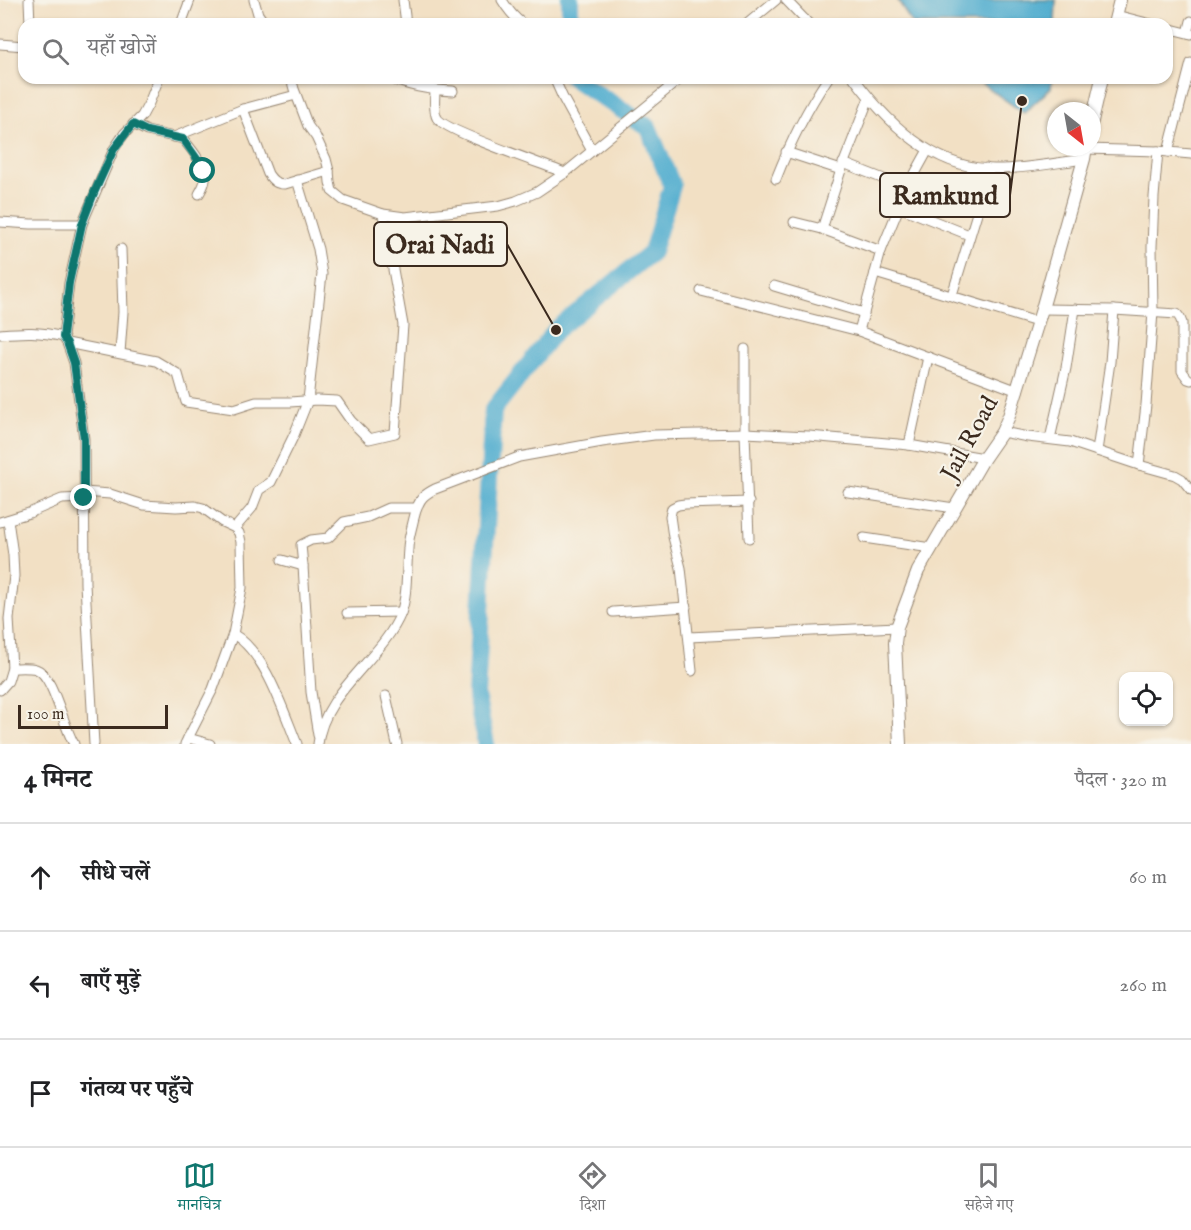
<!DOCTYPE html>
<html lang="hi">
<head>
<meta charset="utf-8">
<style>
  :root { --surface:#fff; --page:#f6f6f6; --text:#202124; --muted:#757577; --line:#e0e0e0; --accent:#0f766e }
  body { margin:0; font-family:"IM FELL English","Noto Serif Devanagari",serif; background:var(--page); color:var(--text) }
  .controls { position:absolute; right:18px; bottom:18px; display:grid; overflow:hidden; border-radius:12px; box-shadow:0 2px 4px #0004 }
  .controls button { width:54px; height:54px; display:grid; place-items:center; padding:0; border:0; border-bottom:2px solid var(--line); background:var(--surface); color:var(--text); font:30px sans-serif }
  .compass { position:absolute; left:1047px; top:102px; width:54px; height:54px; border-radius:50%; background:var(--surface); box-shadow:0 2px 4px #0004; rotate:149deg }
  .scale { position:absolute; left:18px; bottom:15px; width:150px; box-sizing:border-box; padding-left:6px; border:3px solid #3b2a1e; border-top:0; font-size:16px; line-height:21px; white-space:nowrap; color:#3b2a1e; -webkit-text-stroke:4px #f7f3e8; paint-order:stroke }
  .stop { position:absolute; width:18px; height:18px; margin:-14px; border:4px solid #0f766e; border-radius:50%; background:#fff }
  .stop.end { background:#0f766e; border-color:#fff; box-shadow:0 2px 6px #0008 }
  .list { margin:0; padding:0; list-style:none }
  h2 { display:flex; justify-content:space-between; align-items:center; height:78px; margin:0; padding:0 24px; font-size:26px }
  h2 small { font-size:20px; font-weight:400; color:var(--muted) }
  .list li { display:grid; grid-template-columns:39px 1fr auto; gap:18px; align-items:center; box-sizing:border-box; height:108px; padding:0 24px; border-top:2px solid var(--line) }
  .list b { display:block; font-size:22px; white-space:nowrap }
  .list em { font-size:20px; font-style:normal; color:var(--muted) }
  .icon { flex:none; width:33px; height:33px; fill:none; stroke:currentColor; stroke-width:2; stroke-linecap:round; stroke-linejoin:round }
  .map { position:relative; flex:none; width:1191px; height:744px; overflow:hidden }
  .search { position:absolute; background:var(--surface); box-shadow:0 2px 4px #0004; left:18px; right:18px; top:18px; height:66px; display:flex; align-items:center; gap:15px; box-sizing:border-box; padding:0 21px; border-radius:18px; color:var(--muted); font-size:22px }
  .sheet { height:402px; background:var(--surface) }
  nav { display:flex; justify-content:space-around; align-items:center; box-sizing:border-box; height:84px; border-top:2px solid var(--line); background:var(--surface); font-size:16px; color:var(--muted) }
  nav a { display:grid; justify-items:center; gap:3px }
  nav .on { color:var(--accent) }
  .map>svg:first-child { display:block }
  .water { fill:#51adcf; stroke:#466c76; stroke-width:1.5 }
  .lines { fill:none; stroke-linecap:round; stroke-linejoin:round }
  .river { stroke:#51adcf; stroke-width:18 }
  .minor-casing { stroke:#968571; stroke-width:11 }
  .tertiary-casing { stroke:#968571; stroke-width:14 }
  .minor { stroke:#fff; stroke-width:9 }
  .tertiary { stroke:#fff; stroke-width:12 }
  .route { stroke:#0f766e; stroke-width:8 }
  .labels { text-anchor:middle; stroke-width:4.5; stroke-linejoin:round; paint-order:stroke }
  .street-label { font-size:24px; fill:#3b2a1e; stroke:#f7f3e8 }
  .leader { fill:none; stroke:#3b2a1e; stroke-width:2 }
  .callout-dot { fill:#3b2a1e; stroke:#f7f3e8; stroke-width:2 }
  .callout { fill:#f7f3e8; stroke:#3b2a1e; stroke-width:2 }
  .callout-label { font-size:26px; text-anchor:middle; font-weight:bold; fill:#3b2a1e }
</style>
</head>
<body>
<div class="map">
<svg width="1191" height="744" viewBox="0 0 1191 744">
  <rect width="100%" height="100%" fill="#f7f3e8"/>
  <filter id="ink" filterUnits="userSpaceOnUse"><feTurbulence type="fractalNoise" baseFrequency=".0167" numOctaves="2"/><feDisplacementMap in="SourceGraphic" scale="12" xChannelSelector="R" yChannelSelector="G"/><feConvolveMatrix kernelMatrix="1 2 1 2 8 2 1 2 1" color-interpolation-filters="sRGB"/></filter>
  <filter id="wash" filterUnits="userSpaceOnUse"><feTurbulence type="fractalNoise" baseFrequency=".008" numOctaves="4" result="noise"/><feDisplacementMap in="SourceGraphic" scale="24" xChannelSelector="R" yChannelSelector="G"/><feGaussianBlur stdDeviation="1.35" result="paint"/><feColorMatrix in="noise" values="0 0 0 0 0 0 0 0 0 0 0 0 0 0 0 0 0 1.4 0 .05"/><feComposite in="paint" operator="in"/></filter>
  <g filter="url(#wash)">
    <rect width="100%" height="100%" fill="#f2e0c4"/>
    <g class="water">
      <path d="M898,0H1056L1055,24H912Z"/>
      <path d="M974,78H1052L1051,88L1024,113Z"/>
    </g>
    <g class="lines">
      <g class="river">
        <path d="M570,24V0"/>
        <path d="M486,744L476,695L493,410L556,330L652,252L672,186L648,127L573,78"/>
      </g>
    </g>
  </g>
  <g filter="url(#ink)">
    <g class="lines">
      <defs>
        <g id="minor">
          <path d="M29,0L30,24"/>
          <path d="M254,0L258,14L265,24"/>
          <path d="M403,0L406,24"/>
          <path d="M502,0C508,10 513,17 523,24"/>
          <path d="M786,0L809,24"/>
          <path d="M1116,15L1151,24"/>
          <path d="M181,24L190,0"/>
          <path d="M747,24L776,0"/>
          <path d="M1167,28L1191,34"/>
          <path d="M1188,33L1191,21"/>
          <path d="M0,44L24,46"/>
          <path d="M291,78L294,89L308,126L316,137L326,159L329,171L330,182L332,191L343,200L383,214L405,217L498,206L516,201L537,192L565,173L681,78"/>
          <path d="M390,78C410,87 431,90 453,91"/>
          <path d="M554,78L563,98L592,151"/>
          <path d="M854,78C888,124 935,170 996,169C1026,169 1055,163 1084,159"/>
          <path d="M435,90C435,98 433,111 437,118C444,131 546,165 565,173"/>
          <path d="M243,109L268,174C273,181 276,184 285,184L329,171"/>
          <path d="M133,124L147,131L183,139C192,150 205,165 205,179C205,184 202,189 199,194"/>
          <path d="M174,137L243,109L296,95"/>
          <path d="M1086,149L1158,151L1191,154"/>
          <path d="M786,152L841,170"/>
          <path d="M1168,152L1191,63"/>
          <path d="M843,163L907,188"/>
          <path d="M776,179C790,143 807,109 828,78"/>
          <path d="M899,207L969,235"/>
          <path d="M0,222L31,224H82"/>
          <path d="M794,222L822,229L881,251"/>
          <path d="M822,229L841,170L869,98"/>
          <path d="M875,273L1037,322"/>
          <path d="M774,286L864,313"/>
          <path d="M701,291L859,331L1018,391"/>
          <path d="M952,295L981,200L986,168"/>
          <path d="M1042,309L1114,310L1177,314L1180,318L1182,323V371L1188,379L1191,380"/>
          <path d="M859,331L881,251L907,188L928,150"/>
          <path d="M0,334C24,332 39,331 63,337"/>
          <path d="M67,343L156,361L178,374L186,402L234,409L256,402H290L317,400L337,401L351,421L369,439L395,433L403,325L383,214"/>
          <path d="M745,349V433L749,538"/>
          <path d="M120,353L123,312L121,249"/>
          <path d="M1002,432L1028,437L1070,442L1139,465L1175,475L1182,479L1191,490"/>
          <path d="M1050,439L1066,368L1075,309"/>
          <path d="M909,445L928,357"/>
          <path d="M1097,451L1110,362L1114,310"/>
          <path d="M1139,465L1146,405L1153,312L1152,247L1154,197L1158,151"/>
          <path d="M84,492L110,494L144,505L176,507L195,506L203,508L222,522L235,528L239,533L241,542L242,588L233,634L213,689L185,744"/>
          <path d="M848,492L954,508"/>
          <path d="M0,522L29,513L62,499L84,498"/>
          <path d="M235,528L252,508L259,490L271,482L294,435L308,400L322,274L318,249L297,180"/>
          <path d="M864,538L931,548"/>
          <path d="M282,560L303,566"/>
          <path d="M613,612L686,607"/>
          <path d="M347,613L401,612"/>
          <path d="M233,634C265,652 283,710 297,744"/>
          <path d="M689,637L897,627"/>
          <path d="M12,668C19,668 28,667 36,669C53,674 63,726 74,744"/>
          <path d="M692,671L681,568L673,537L670,516L672,508L678,505L685,504L749,502"/>
          <path d="M0,690L8,681L12,668L9,619L14,576L13,555L8,520"/>
          <path d="M386,696L397,744"/>
          <path d="M318,735L311,692L303,566L301,545L311,540L328,538L344,522L368,517L388,508H417"/>
          <path d="M188,738L210,744"/>
          <path d="M94,744L85,584L84,439L74,363L67,343L63,337L69,283L82,224L114,149L124,134L142,116L149,103L159,78"/>
          <path d="M318,744C323,692 383,658 401,613C408,593 406,570 408,549C408,540 411,531 413,522C415,514 417,503 423,497C426,494 431,491 435,489L519,457L602,442L654,435L745,433L809,436L909,445L984,458"/>
        </g>
        <g id="tertiary">
          <path d="M1114,24L1120,0"/>
          <path d="M1092,121L1102,78"/>
          <path d="M900,744L895,643L897,627L918,571L984,458L1002,432L1009,416L1042,309L1084,159L1086,147"/>
        </g>
      </defs>
      <use href="#minor" class="minor-casing"/>
      <use href="#tertiary" class="tertiary-casing"/>
      <use href="#minor" class="minor"/>
      <use href="#tertiary" class="tertiary"/>
    </g>
  </g>
  <g class="lines" filter="url(#ink)">
    <path class="route" d="M84,498V439L74,363L67,343L63,337L69,283L82,224L94,193L114,149L133,124L147,131L183,139L200,163L203,171"/>
  </g>
  <g class="labels">
    <g class="street-label">
      <text transform="translate(969 438) rotate(-61)" y="8">Jail Road</text>
    </g>
  </g>
  <path class="leader" d="M1022 101L1010 195M556 330L507 244"/>
  <g class="callout-dot">
    <circle cx="1022" cy="101" r="6"/>
    <circle cx="556" cy="330" r="6"/>
  </g>
  <g class="callout">
    <rect x="880" y="173" width="130" height="44" rx="6"/>
    <rect x="374" y="222" width="133" height="44" rx="6"/>
  </g>
  <g class="callout-label">
    <text x="945" y="204">Ramkund</text>
    <text x="440" y="253">Orai Nadi</text>
  </g>
</svg>
<div class="controls">
<button><svg class="icon" aria-label="locate" viewBox="0 0 24 24"><circle cx="12" cy="12" r="6"/><path d="M12 2v4M12 18v4M2 12h4M18 12h4"/></svg></button>
</div>
<svg class="compass" viewBox="-18 -18 36 36"><path d="M0-13l5 13h-10z" fill="#e53935"/><path d="M0 13l5-13h-10z" fill="#757577"/></svg>
<div class="scale">100 m</div>
<div class="stop" style="left:203px;top:171px"></div>
<div class="stop end" style="left:84px;top:498px"></div>
<div class="search"><svg class="icon" aria-label="search" viewBox="0 0 24 24"><circle cx="10" cy="10" r="6"/><path d="M15 15l6 6"/></svg>यहाँ खोजें</div>
</div>
<section class="sheet">
<h2>4 मिनट<small>पैदल · 320 m</small></h2>
<ul class="list">
<li><svg class="icon" aria-label="ahead" viewBox="0 0 24 24"><path d="M12 20V5M6 11l6-6 6 6"/></svg><div><b>सीधे चलें</b></div><em>60 m</em></li>
<li><svg class="icon" aria-label="left" viewBox="0 0 24 24"><path d="M17 20v-9H6M10 6l-5 5 5 5"/></svg><div><b>बाएँ मुड़ें</b></div><em>260 m</em></li>
<li><svg class="icon" aria-label="arrive" viewBox="0 0 24 24"><path d="M6 21V4h12l-3 4 3 4H6"/></svg><div><b>गंतव्य पर पहुँचे</b></div></li>
</ul>
</section>
<nav>
<a class="on"><svg class="icon" aria-label="map" viewBox="0 0 24 24"><path d="M3 6l6-2 6 2 6-2v14l-6 2-6-2-6 2zM9 4v14M15 6v14"/></svg>मानचित्र</a>
<a><svg class="icon" aria-label="directions" viewBox="0 0 24 24"><path d="M12 3l9 9-9 9-9-9zM9 14v-3h6M13 9l2 2-2 2"/></svg>दिशा</a>
<a><svg class="icon" aria-label="saved" viewBox="0 0 24 24"><path d="M7 4h10v16l-5-4-5 4z"/></svg>सहेजे गए</a>
</nav>
</body>
</html>
